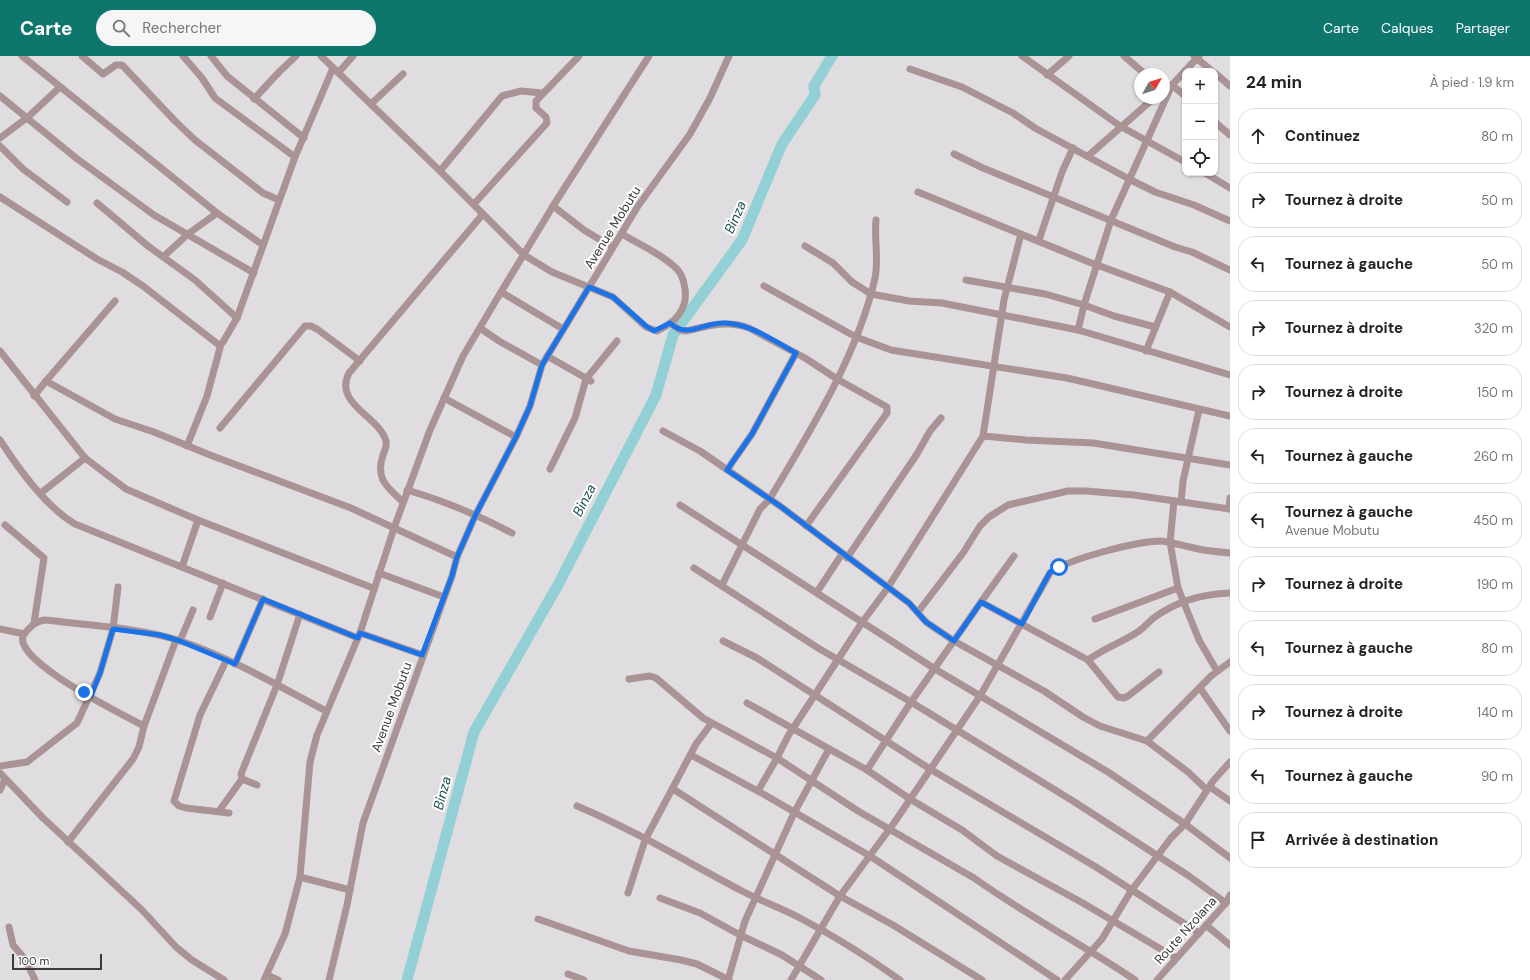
<!DOCTYPE html>
<html lang="fr">
<head>
<meta charset="utf-8">
<style>
  :root { --surface:#fff; --page:#f6f6f6; --text:#222; --muted:#767676; --line:#e0e0e0; --accent:#0f766e }
  body { margin:0; font-family:"DM Sans",sans-serif; background:var(--page); color:var(--text) }
  .controls { position:absolute; right:12px; top:12px; display:grid; overflow:hidden; border-radius:8px; box-shadow:0 1px 3px #0004 }
  .controls button { width:36px; height:36px; display:grid; place-items:center; padding:0; border:0; border-bottom:1px solid var(--line); background:var(--surface); color:var(--text); font:20px sans-serif }
  .compass { position:absolute; left:1134px; top:12px; width:36px; height:36px; border-radius:50%; background:var(--surface); box-shadow:0 1px 3px #0004; rotate:51deg }
  .scale { position:absolute; left:12px; bottom:10px; width:90px; box-sizing:border-box; padding-left:4px; border:2px solid #3b393a; border-top:0; font-size:11px; line-height:14px; white-space:nowrap; color:#3b393a; -webkit-text-stroke:3px #fff; paint-order:stroke }
  .stop { position:absolute; width:12px; height:12px; margin:-9px; border:3px solid #1a73e8; border-radius:50%; background:#fff }
  .stop.end { background:#1a73e8; border-color:#fff; box-shadow:0 1px 4px #0008 }
  .list { margin:0; padding:0; list-style:none }
  h2 { display:flex; justify-content:space-between; align-items:center; height:52px; margin:0; padding:0 16px; font-size:17px }
  h2 small { font-size:13px; font-weight:400; color:var(--muted) }
  .list li { display:grid; grid-template-columns:26px 1fr auto; gap:12px; align-items:center; box-sizing:border-box; height:56px; margin:0 8px 8px; padding:0 8px; border:1px solid var(--line); border-radius:16px }
  .list b { display:block; font-size:15px; white-space:nowrap }
  .list p { margin:0; font-size:13px; white-space:nowrap; color:var(--muted) }
  .list em { font-size:13px; font-style:normal; color:var(--muted) }
  .icon { flex:none; width:22px; height:22px; fill:none; stroke:currentColor; stroke-width:2; stroke-linecap:round; stroke-linejoin:round }
  .map { position:relative; flex:none; width:1230px; height:924px; overflow:hidden }
  header { display:flex; align-items:center; gap:24px; box-sizing:border-box; height:56px; padding:0 20px; background:var(--accent); color:#fff }
  header strong { font-size:19px }
  nav { display:flex; gap:22px; margin-inline-start:auto; font-size:14px }
  .search { width:280px; height:36px; background:var(--page); display:flex; align-items:center; gap:10px; box-sizing:border-box; padding:0 14px; border-radius:22px; color:var(--muted); font-size:15px }
  main { display:flex }
  aside { flex:1; background:var(--surface) }
  .map>svg:first-child { display:block }
  .lines { fill:none; stroke-linecap:round; stroke-linejoin:round }
  .river { stroke:#93d0d5; stroke-width:11 }
  .minor { stroke:#aa9395; stroke-width:7 }
  .route { stroke:#1a73e8; stroke-width:5 }
  .labels { text-anchor:middle; stroke-width:4; stroke-linejoin:round; paint-order:stroke }
  .street-label { font-size:13px; fill:#3b393a; stroke:#fff }
  .water-label { font-size:14px; font-style:italic; fill:#1a4f53; stroke:#fff }
</style>
</head>
<body>
<header>
<strong>Carte</strong>
<div class="search"><svg class="icon" aria-label="search" viewBox="0 0 24 24"><circle cx="10" cy="10" r="6"/><path d="M15 15l6 6"/></svg>Rechercher</div>
<nav><a>Carte</a><a>Calques</a><a>Partager</a></nav>
</header>
<main>
<div class="map">
<svg width="1230" height="924" viewBox="0 0 1230 924">
  <rect width="100%" height="100%" fill="#e0dde0"/>
  <g class="lines">
    <path class="river" d="M407,924L474,676L559,527L656,339L673,279L742,184L782,88L815,39L814,30L832,0"/>
    <g class="minor">
      <path d="M22,0L217,157L263,189"/>
      <path d="M82,0L103,18L116,9H122L175,65L195,84L263,137L279,144"/>
      <path d="M183,0L202,22L215,42L295,101"/>
      <path d="M211,0L227,20L304,82"/>
      <path d="M321,0L440,115L524,199L552,216L613,241L646,271L657,275C675,267 688,253 685,233C684,226 682,218 677,213C662,198 640,189 622,178"/>
      <path d="M1022,0L1120,70L1185,106"/>
      <path d="M1124,0L1145,18"/>
      <path d="M1194,0L1212,15"/>
      <path d="M910,13L962,31L1013,57L1035,72L1129,123L1155,136L1194,149L1230,165"/>
      <path d="M1185,15L1199,0"/>
      <path d="M338,17L353,0"/>
      <path d="M1215,17L1230,30"/>
      <path d="M1047,19L1069,0"/>
      <path d="M1164,33L1172,29L1185,40"/>
      <path d="M0,40L76,102L154,159L254,217"/>
      <path d="M254,43L279,16L296,0"/>
      <path d="M371,48L403,18"/>
      <path d="M1215,66L1230,79"/>
      <path d="M0,82L28,61L60,31"/>
      <path d="M0,90L23,113L67,146"/>
      <path d="M954,98L983,112L1175,191L1192,196L1230,214"/>
      <path d="M1088,100L1154,42"/>
      <path d="M440,115L502,40L521,35L542,37"/>
      <path d="M1205,117L1230,132"/>
      <path d="M918,136L1089,206L1170,236L1230,271"/>
      <path d="M0,141L97,203L122,216L143,230L219,289L223,286L237,262L295,101L333,12"/>
      <path d="M97,147L148,190L195,224L237,262"/>
      <path d="M474,148L547,67L546,61L536,52V45L579,0"/>
      <path d="M553,150L584,174L612,191"/>
      <path d="M1021,178L1004,244L983,380L887,533L863,565L788,680L777,702L858,755L974,822C1026,859 1082,888 1135,924"/>
      <path d="M1039,184L1062,116L1073,92"/>
      <path d="M805,190L833,207L852,226L871,238L909,245L942,247L1078,274L1230,319"/>
      <path d="M163,201L188,178L217,157"/>
      <path d="M966,224L1045,238L1084,249L1114,260L1155,271"/>
      <path d="M764,230L856,281L891,294L1067,322L1230,360"/>
      <path d="M501,236L563,273"/>
      <path d="M670,267L680,274L686,275C708,270 726,264 749,272L805,302L837,323L887,351V357L806,470"/>
      <path d="M480,272L499,285L542,309"/>
      <path d="M1078,274L1084,249L1111,164L1172,29L1185,15"/>
      <path d="M0,295L85,402L126,433L198,464L373,532"/>
      <path d="M1146,295L1170,236"/>
      <path d="M547,300L591,325"/>
      <path d="M46,325L115,245"/>
      <path d="M34,340L46,325L115,363L154,376L210,399L351,452L457,501"/>
      <path d="M444,342L516,381"/>
      <path d="M220,372L305,270H311L317,273L360,305"/>
      <path d="M663,375L700,395L780,450L909,547L926,566L954,585L1044,635L1083,661L1100,670L1147,685L1188,716L1207,734"/>
      <path d="M983,380L1026,384L1093,387L1230,409"/>
      <path d="M0,384C18,412 46,451 75,468L358,582"/>
      <path d="M187,390L207,340L221,288"/>
      <path d="M550,413L575,362L586,323L617,285"/>
      <path d="M727,414L752,378L796,297"/>
      <path d="M407,434C445,445 478,459 512,477"/>
      <path d="M41,437L85,402"/>
      <path d="M1174,445L1170,486L1178,532L1199,584L1217,615"/>
      <path d="M403,446C387,431 375,423 383,399C385,394 387,390 386,385C379,360 333,348 349,317L483,158"/>
      <path d="M1181,446L1183,425L1199,354"/>
      <path d="M680,449L935,613L1108,716L1185,768L1230,802"/>
      <path d="M1229,453L1230,442"/>
      <path d="M5,469L44,502L34,567"/>
      <path d="M847,502L917,398L930,375L941,362"/>
      <path d="M182,511L198,464"/>
      <path d="M694,512L818,592L911,646L1073,745L1189,820L1226,847"/>
      <path d="M379,517L444,541"/>
      <path d="M722,529L760,453L769,444C809,377 858,299 875,222C879,203 874,183 876,164"/>
      <path d="M817,536L842,498"/>
      <path d="M981,546L1014,500"/>
      <path d="M918,556L963,497L980,470L989,461L1008,449L1068,435H1086L1134,439L1230,453"/>
      <path d="M210,561L223,527"/>
      <path d="M1095,563L1178,532"/>
      <path d="M0,573L24,578"/>
      <path d="M360,577L423,599"/>
      <path d="M180,585L193,554"/>
      <path d="M723,585L757,602L930,713L1096,811L1199,877"/>
      <path d="M1088,604C1103,593 1120,587 1136,577C1143,573 1148,566 1155,561C1177,545 1203,538 1230,537"/>
      <path d="M226,605L200,659L174,745L179,750L186,752L229,757"/>
      <path d="M235,608L263,543"/>
      <path d="M629,623L650,620L656,622L703,662L777,702L758,735"/>
      <path d="M1200,632L1230,675"/>
      <path d="M747,647L867,714L910,743L962,774L997,800L1081,846L1176,902"/>
      <path d="M144,670C126,660 4,601 25,577C31,570 36,565 45,564C87,569 142,572 181,585C231,602 279,630 326,655"/>
      <path d="M1147,685L1211,620L1230,606"/>
      <path d="M691,699L765,739L870,800L1057,924"/>
      <path d="M0,710L27,706L77,667L100,617L113,573L118,531"/>
      <path d="M867,714L911,646L981,546L1088,604L1118,641L1124,642L1128,640L1159,616"/>
      <path d="M0,717L42,761L142,854L176,891L192,904L224,924"/>
      <path d="M242,723L257,729"/>
      <path d="M1210,731L1230,745"/>
      <path d="M673,733L840,840L893,869L982,924"/>
      <path d="M0,734L5,723"/>
      <path d="M577,750C634,774 687,806 742,835C761,845 781,852 800,862C834,880 868,901 900,924"/>
      <path d="M219,755L242,723L241,718L277,629L300,558"/>
      <path d="M68,786L133,703L139,691L144,670L176,584"/>
      <path d="M300,821L350,834"/>
      <path d="M628,837L645,784L696,688L711,668"/>
      <path d="M660,842L700,857L740,879L782,899L821,924"/>
      <path d="M538,863L629,895L681,904L697,908L729,924"/>
      <path d="M1206,869L1230,889"/>
      <path d="M9,871L13,889L25,903L35,924"/>
      <path d="M568,918L584,924"/>
      <path d="M267,919L278,924"/>
      <path d="M264,924L285,878L300,821L310,706L317,679L360,577L394,472L430,374L463,300L501,236L553,150L649,0"/>
      <path d="M329,924L347,849L363,767L452,520L457,501L476,458L516,381L530,350L542,309L638,150L690,78L710,42L729,0"/>
      <path d="M728,924L745,865L794,757L829,693"/>
      <path d="M791,924L840,840L894,767L980,640L1050,517C1067,503 1138,485 1161,485C1172,486 1183,490 1194,492C1206,495 1218,496 1230,497"/>
      <path d="M1065,924L1102,883L1131,835L1171,782L1185,768L1213,725L1230,706"/>
      <path d="M1157,924L1226,847L1230,839"/>
    </g>
  </g>
  <g class="lines">
    <path class="route" d="M84,636L91,640L100,617L113,573L160,579L180,585L235,608L263,543L358,582L360,577L422,599L452,520L457,501L476,458L516,381L530,350L542,309L589,231L613,241L646,270L654,275L670,267C686,283 704,267 722,267C748,266 774,285 796,297L752,378L727,414L780,450L909,547L926,566L954,585L981,546L1022,568L1050,516L1059,511"/>
  </g>
  <g class="labels">
    <g class="street-label">
      <text transform="translate(612 171) rotate(-58)" y="5">Avenue Mobutu</text>
      <text transform="translate(391 651) rotate(-70)" y="5">Avenue Mobutu</text>
      <text transform="translate(1185 874) rotate(-48)" y="5">Route Nzolana</text>
    </g>
    <g class="water-label">
      <text transform="translate(735 161) rotate(-66)" y="5">Binza</text>
      <text transform="translate(584 444) rotate(-63)" y="5">Binza</text>
      <text transform="translate(442 737) rotate(-75)" y="5">Binza</text>
    </g>
  </g>
</svg>
<div class="controls">
<button>+</button>
<button>−</button>
<button><svg class="icon" aria-label="locate" viewBox="0 0 24 24"><circle cx="12" cy="12" r="6"/><path d="M12 2v4M12 18v4M2 12h4M18 12h4"/></svg></button>
</div>
<svg class="compass" viewBox="-18 -18 36 36"><path d="M0-13l5 13h-10z" fill="#e53935"/><path d="M0 13l5-13h-10z" fill="#767676"/></svg>
<div class="scale">100 m</div>
<div class="stop" style="left:1059px;top:511px"></div>
<div class="stop end" style="left:84px;top:636px"></div>
</div>
<aside>
<h2>24 min<small>À pied · 1.9 km</small></h2>
<ul class="list">
<li><svg class="icon" aria-label="ahead" viewBox="0 0 24 24"><path d="M12 20V5M6 11l6-6 6 6"/></svg><div><b>Continuez</b></div><em>80 m</em></li>
<li><svg class="icon" aria-label="right" viewBox="0 0 24 24"><path d="M7 20v-9h11M14 6l5 5-5 5"/></svg><div><b>Tournez à droite</b></div><em>50 m</em></li>
<li><svg class="icon" aria-label="left" viewBox="0 0 24 24"><path d="M17 20v-9H6M10 6l-5 5 5 5"/></svg><div><b>Tournez à gauche</b></div><em>50 m</em></li>
<li><svg class="icon" aria-label="right" viewBox="0 0 24 24"><path d="M7 20v-9h11M14 6l5 5-5 5"/></svg><div><b>Tournez à droite</b></div><em>320 m</em></li>
<li><svg class="icon" aria-label="right" viewBox="0 0 24 24"><path d="M7 20v-9h11M14 6l5 5-5 5"/></svg><div><b>Tournez à droite</b></div><em>150 m</em></li>
<li><svg class="icon" aria-label="left" viewBox="0 0 24 24"><path d="M17 20v-9H6M10 6l-5 5 5 5"/></svg><div><b>Tournez à gauche</b></div><em>260 m</em></li>
<li><svg class="icon" aria-label="left" viewBox="0 0 24 24"><path d="M17 20v-9H6M10 6l-5 5 5 5"/></svg><div><b>Tournez à gauche</b><p>Avenue Mobutu</p></div><em>450 m</em></li>
<li><svg class="icon" aria-label="right" viewBox="0 0 24 24"><path d="M7 20v-9h11M14 6l5 5-5 5"/></svg><div><b>Tournez à droite</b></div><em>190 m</em></li>
<li><svg class="icon" aria-label="left" viewBox="0 0 24 24"><path d="M17 20v-9H6M10 6l-5 5 5 5"/></svg><div><b>Tournez à gauche</b></div><em>80 m</em></li>
<li><svg class="icon" aria-label="right" viewBox="0 0 24 24"><path d="M7 20v-9h11M14 6l5 5-5 5"/></svg><div><b>Tournez à droite</b></div><em>140 m</em></li>
<li><svg class="icon" aria-label="left" viewBox="0 0 24 24"><path d="M17 20v-9H6M10 6l-5 5 5 5"/></svg><div><b>Tournez à gauche</b></div><em>90 m</em></li>
<li><svg class="icon" aria-label="arrive" viewBox="0 0 24 24"><path d="M6 21V4h12l-3 4 3 4H6"/></svg><div><b>Arrivée à destination</b></div></li>
</ul>
</aside>
</main>
</body>
</html>
